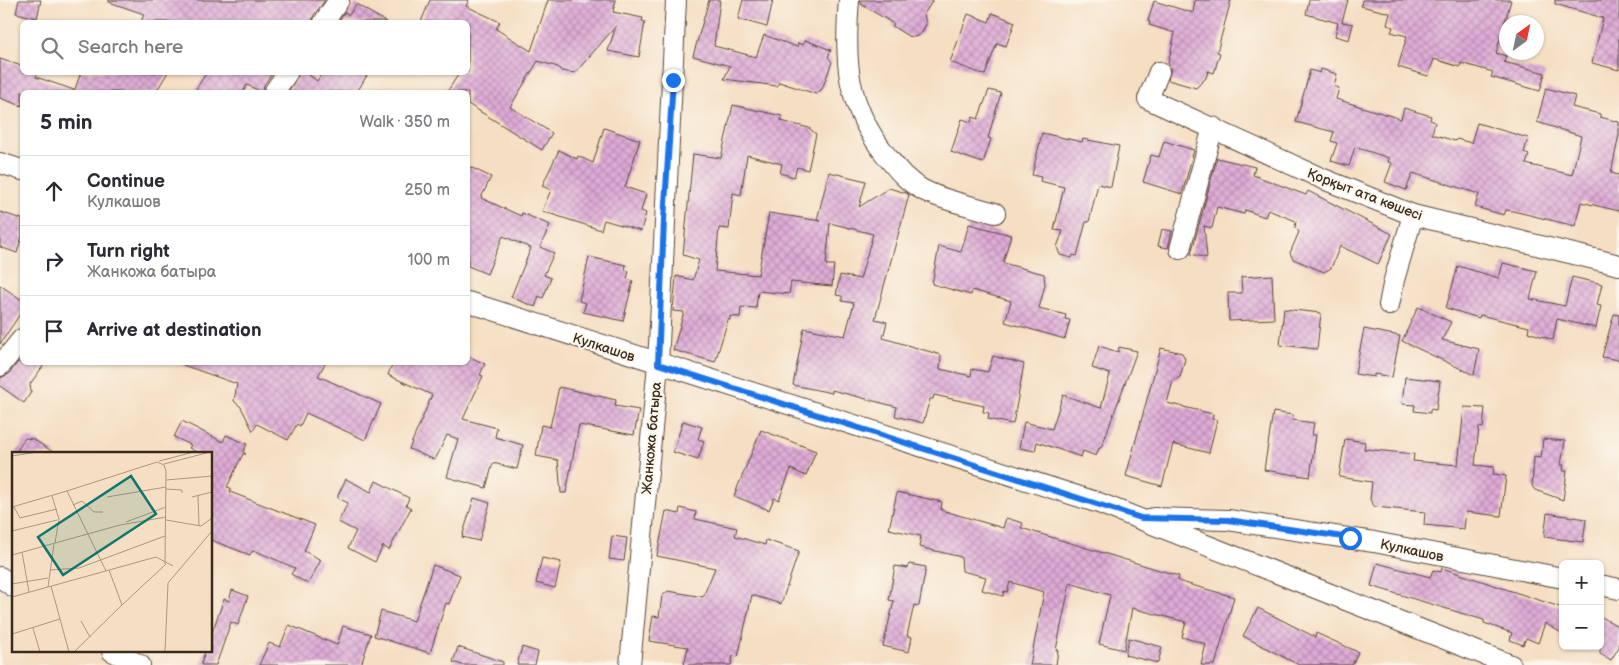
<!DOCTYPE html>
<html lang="en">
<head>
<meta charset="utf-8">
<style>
  :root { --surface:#fff; --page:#f2f2f3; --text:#2b2b33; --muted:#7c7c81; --line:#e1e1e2 }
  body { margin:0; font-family:"Balsamiq Sans",sans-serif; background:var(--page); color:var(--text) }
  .controls { position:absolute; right:15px; bottom:15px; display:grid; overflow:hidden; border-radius:8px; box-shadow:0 1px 4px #0004 }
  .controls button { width:45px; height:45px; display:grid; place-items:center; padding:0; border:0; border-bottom:1px solid var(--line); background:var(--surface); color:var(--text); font:25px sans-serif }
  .compass { position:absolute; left:1499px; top:15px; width:45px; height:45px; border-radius:50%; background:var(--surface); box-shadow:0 1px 4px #0004; rotate:33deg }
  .stop { position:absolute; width:15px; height:15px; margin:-11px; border:4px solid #1a73e8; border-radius:50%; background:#fff }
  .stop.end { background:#1a73e8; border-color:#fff; box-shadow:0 1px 5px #0008 }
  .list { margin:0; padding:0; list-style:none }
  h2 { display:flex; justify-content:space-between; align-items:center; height:65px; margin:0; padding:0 20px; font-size:21px }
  h2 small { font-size:16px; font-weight:400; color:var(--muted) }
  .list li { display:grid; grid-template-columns:32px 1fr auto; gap:15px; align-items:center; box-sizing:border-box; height:70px; padding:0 20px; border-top:1px solid var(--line) }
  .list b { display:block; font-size:19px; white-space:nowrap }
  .list p { margin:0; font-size:16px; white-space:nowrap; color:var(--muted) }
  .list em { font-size:16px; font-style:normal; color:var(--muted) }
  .icon { flex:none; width:28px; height:28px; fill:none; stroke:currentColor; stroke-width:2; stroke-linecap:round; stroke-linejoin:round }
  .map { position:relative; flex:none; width:1619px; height:665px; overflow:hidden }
  .search { position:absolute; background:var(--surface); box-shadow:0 1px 4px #0004; left:20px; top:20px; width:450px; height:55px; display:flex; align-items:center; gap:12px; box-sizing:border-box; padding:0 18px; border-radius:8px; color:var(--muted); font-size:19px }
  .panel { position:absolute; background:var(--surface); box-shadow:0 1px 4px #0004; left:20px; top:90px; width:450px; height:275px; border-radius:8px }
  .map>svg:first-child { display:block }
  .building { fill:url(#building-cross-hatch) }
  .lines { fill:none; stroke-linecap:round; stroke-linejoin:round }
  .street-casing { stroke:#574537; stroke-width:22 }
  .street { stroke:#fff; stroke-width:20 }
  .route { stroke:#1a73e8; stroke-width:6 }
  .labels { text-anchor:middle; stroke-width:4.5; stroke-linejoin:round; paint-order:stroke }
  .street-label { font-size:14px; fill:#3b2a1e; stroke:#fbf7ec }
  .inset-road { fill:none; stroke:#ab9680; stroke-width:1 }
  .view { fill:#0f766e; fill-opacity:0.15; stroke:#0f766e; stroke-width:2.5 }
  .inset-edge { fill:none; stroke:#3b2a1e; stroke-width:2.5 }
</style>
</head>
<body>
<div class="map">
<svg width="1619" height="665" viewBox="0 0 1619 665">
  <defs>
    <pattern id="building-cross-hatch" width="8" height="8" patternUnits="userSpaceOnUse" patternTransform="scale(1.25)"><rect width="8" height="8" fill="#dfabd7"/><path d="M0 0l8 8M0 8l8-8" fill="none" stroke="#b68bae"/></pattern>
  </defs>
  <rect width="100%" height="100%" fill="#fbf7ec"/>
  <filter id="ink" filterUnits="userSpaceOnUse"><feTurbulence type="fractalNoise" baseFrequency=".02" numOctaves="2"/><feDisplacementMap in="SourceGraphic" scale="10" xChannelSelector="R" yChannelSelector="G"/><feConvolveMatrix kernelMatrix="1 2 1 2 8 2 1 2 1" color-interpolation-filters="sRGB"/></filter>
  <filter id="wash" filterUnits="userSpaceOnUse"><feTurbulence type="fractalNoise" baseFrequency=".0096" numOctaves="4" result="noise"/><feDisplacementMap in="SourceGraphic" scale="20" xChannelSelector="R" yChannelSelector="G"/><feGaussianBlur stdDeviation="1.12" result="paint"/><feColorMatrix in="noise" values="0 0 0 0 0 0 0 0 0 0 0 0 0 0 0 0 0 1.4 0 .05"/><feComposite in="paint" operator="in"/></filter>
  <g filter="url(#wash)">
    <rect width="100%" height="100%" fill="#f5dec2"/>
    <g id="blocks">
      <g class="building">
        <path d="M19,0H41L37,18L16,13Z"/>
        <path d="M109,0H325L314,15L312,22H141L144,14L109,2Z"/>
        <path d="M430,0H469L466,6L500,22L496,29L531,51L548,0H616L613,12L643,18L642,21L645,22L639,57L608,51L616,26L575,73L561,71L558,67L538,61L510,107L552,133L542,150L468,104V92H447L460,72H468V22H421Z"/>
        <path d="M709,0H720L714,46L756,57L764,35L797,47L798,43L803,45L805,40L831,50L828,57L832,62L822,89L816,94L779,82L777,86L724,79L730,66L693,56Z"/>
        <path d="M743,0H773L767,27L738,19Z"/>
        <path d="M861,0H933L924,14L926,24L922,33L915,37L908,36L892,26L894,24L861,4Z"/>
        <path d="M1195,0H1231L1217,52L1220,53L1214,73L1208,71L1206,78L1196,88L1168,80L1171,67L1168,64L1175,33L1149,25L1150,22L1148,21L1154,1L1193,13Z"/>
        <path d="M1309,0H1348L1342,22L1353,24L1349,40L1335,36L1338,23L1306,14Z"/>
        <path d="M1362,0H1511L1496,53L1506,56L1504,62L1545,73L1540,91L1491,77L1493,72L1461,63L1460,67L1434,59L1428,76L1398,67L1407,36L1391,32L1393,27L1387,25L1390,13L1361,6Z"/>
        <path d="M1555,0H1619V70L1592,63L1603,18L1555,4Z"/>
        <path d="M356,4L386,22H338L345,12L349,15Z"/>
        <path d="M992,13L1015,22L1006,46L997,43L985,75L950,62L968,14L989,22Z"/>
        <path d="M0,59L22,66V72H38L36,77L74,90V92L81,72H168L156,92H22V106L0,98Z"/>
        <path d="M1321,69L1337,74L1334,86L1339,88L1336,99L1401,119L1404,108L1431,116L1430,120L1435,122L1432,134L1455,141L1457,139L1471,143L1477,123L1528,138L1524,153L1529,155L1526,164L1572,175L1581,136L1537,122L1546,88L1575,96L1572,107L1600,114V117L1619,122V135L1611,173L1619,175V211L1581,202L1575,226L1513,211L1506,210L1504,215L1475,207L1479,194L1413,173L1406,190L1385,182L1392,163L1388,162L1389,158L1355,147L1349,166L1331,161L1337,143L1331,141L1334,132L1296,122L1310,70L1320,73Z"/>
        <path d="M207,72H273L264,85L262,92L247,85L243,92H194Z"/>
        <path d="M300,72H305L317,81L323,72H369L357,92H288Z"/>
        <path d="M989,90L1001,93L988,138L991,139L983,163L951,152L962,119L971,122L973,117L978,119Z"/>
        <path d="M733,105L782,116L781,121L809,128L816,134L808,170L797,167L794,177L780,173L782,164L747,155L741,195L733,193L729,229L719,228L715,271L758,275L769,213L821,221L817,220L829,172L866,181L859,207L889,188L906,193L909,195L875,319L887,322L883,338L941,355L940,369L971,376L972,369L988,372L993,356L1024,364L1013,424L988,419L989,413L983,412L984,406L934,395L933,399H930L923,423L895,416L897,407L832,390V393L793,385L804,328L845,336L854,303L842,301V296L836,295L840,275L860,279L873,234L830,223L826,265H834L832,286L791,282L789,294L758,291L756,308L741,307L740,317L730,316V320H728L715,362L673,350L684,312L673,311L676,276L693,280L699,260L683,255L693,154L721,158Z"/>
        <path d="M604,128L640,140L625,187L646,194L641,211L646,213L641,231L604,220L601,230L542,211L551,190L542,186L559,150L577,159L578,156L593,163Z"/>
        <path d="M1042,133L1082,142L1083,139L1119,146L1111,187L1098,184L1089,222H1086L1077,256L1073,255L1072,258L1060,255L1057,247L1063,231L1054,230L1064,187L1040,181L1041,177L1032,175Z"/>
        <path d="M1164,141L1194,150L1182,194L1143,182L1151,155L1159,157Z"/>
        <path d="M1217,158L1255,167L1253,175L1306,195L1308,191L1392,234L1378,264L1340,246L1331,268L1324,272L1293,259L1290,253L1299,232L1295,228L1296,221L1268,210L1265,217L1245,210L1244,214L1217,207L1212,228L1204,226L1207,258L1191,254Z"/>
        <path d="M468,166L491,177L481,198L521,216L522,213L550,225L540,247L554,253L544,275L551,278L543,298L539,296L535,307L511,297L531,248L503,236L487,274L468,266Z"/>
        <path d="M0,212L22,219V236L17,253L0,247Z"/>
        <path d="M969,224L1011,235L1003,263L1044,274L1045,285L1039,308L1066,315L1065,319L1070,320L1065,339L1005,322L1011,301L972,290L971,295L932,284L939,246L961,252Z"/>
        <path d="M1162,229L1172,231L1168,248L1158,246Z"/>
        <path d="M589,257L626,265L625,270L629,271L627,279L633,281L623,321L583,312L586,303L579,301Z"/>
        <path d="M1503,263L1537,271L1530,299L1565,306L1572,277L1602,284L1597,305L1601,306L1596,328L1557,319L1553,340L1528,332L1529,327L1480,315L1479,318L1446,308L1458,266L1499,278Z"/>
        <path d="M1272,275L1274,319L1229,321L1228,293H1242L1241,277Z"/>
        <path d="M0,285L22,300V311L0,344Z"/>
        <path d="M1418,307L1451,322L1442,340L1479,349L1474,375L1402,341Z"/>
        <path d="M1284,309L1321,313L1317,349L1280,345Z"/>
        <path d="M1614,314L1619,315V360L1602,357Z"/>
        <path d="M1364,329L1400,336L1392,377L1374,374V377L1355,374Z"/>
        <path d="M1099,346L1118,352L1119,347L1137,351L1101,448H1099L1096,456L1083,451L1081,457L1037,442L1035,451L1019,448L1024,422L1052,429L1063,395L1101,408L1110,374L1092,368Z"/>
        <path d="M1161,348L1182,353L1185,359L1180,377L1173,381L1167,403L1213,414L1212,419L1217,420L1209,453L1173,444L1162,486L1126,476Z"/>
        <path d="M468,356L485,364L480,375L483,376L463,419L497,428L495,437L523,445L517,469L493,463L486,488L447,477L458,439L447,435L435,460L409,449L432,395L388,375L393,362H468Z"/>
        <path d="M18,362H46L30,384L31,392L24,403L0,386V378L9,374Z"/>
        <path d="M183,362H326L318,376L381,404L365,440L306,413L300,426L297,424L288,440L257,424L253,431L241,407L234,401L237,384L183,365Z"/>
        <path d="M1405,377L1440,381L1436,410L1430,409V413L1414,411L1415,405L1402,404Z"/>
        <path d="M559,387L616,400L615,406L639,410L634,435L579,425L566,493H561L558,460L536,456L541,425L550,427Z"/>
        <path d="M1464,407L1485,408L1483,428L1479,427L1475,465L1494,467L1493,474L1506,476L1501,516L1466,512L1464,529L1424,525L1425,512L1375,507L1370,500L1372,482L1339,477L1345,439L1365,442L1364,449L1414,454L1413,461L1458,465Z"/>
        <path d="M1273,412L1293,415L1292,420L1314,423L1312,435H1316L1310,477L1264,470Z"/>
        <path d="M182,421L223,442L226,435L247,444L243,452L246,454H243L227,487L231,488L230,492L315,525L304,551L321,560L308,584L291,574L295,568L258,552L252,551L250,555L211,540V454H200L189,448L191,445L174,437Z"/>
        <path d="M683,421L702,427L698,439L704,441L698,460L673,452Z"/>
        <path d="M761,430L816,451L806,476L791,469L779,500L774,498L769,510L734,496Z"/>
        <path d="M25,438L33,439L56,454H15Z"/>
        <path d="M1543,439L1565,441L1561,465H1564L1563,471H1567L1563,500L1535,490L1532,486L1534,457L1541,458Z"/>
        <path d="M346,479L371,492L376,481L409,498L406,505L411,508L389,550L383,546L375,562L348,548L356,531L338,522L348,503L338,498V495Z"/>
        <path d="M897,492L942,502L941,510L1003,528L1006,518L1023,523L1021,528L1179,576L1178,580L1181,582L1234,597L1215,665H1201L1206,644L1182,637L1186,622L1132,608L1124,650L1099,644L1110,595L1070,583L1056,650H1058L1056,665H1030L1044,592L1010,582L1007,592L1004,591L1003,596L982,590L986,577L962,571L961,557L919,547L921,536L889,529Z"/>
        <path d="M474,498L490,503L479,541L462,537Z"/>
        <path d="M680,508L696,512L695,519L737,528L735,536L765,545L766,540L799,551L781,604L752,595L738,657L733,656L731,665H684L688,647L649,641L653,616L659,617L662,596L668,591L703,597L715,568L657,556L666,511L679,514Z"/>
        <path d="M1547,513L1586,519L1583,542L1544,537Z"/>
        <path d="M612,536L627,538L624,561L609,559Z"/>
        <path d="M542,558L561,562L555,588L536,583Z"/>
        <path d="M1377,563L1430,577L1433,570L1441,572L1442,568L1563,608V634L1545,623L1538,643L1526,638L1523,645L1510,640L1512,633L1484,623V620L1371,586Z"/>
        <path d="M909,564L926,567L919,606L914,605L907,636L912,637L909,652L883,646L894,601L889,600L895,566L908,568Z"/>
        <path d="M433,565L460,575L449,604L446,603L430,653L374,636L381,611L414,621Z"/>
        <path d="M232,590L248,596L238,625L231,622L216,665H201L205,651H211V635L224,599L229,601Z"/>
        <path d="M1258,608L1315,637L1316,633L1358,652L1352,665H1299L1243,636Z"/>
        <path d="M1600,616L1619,627V647L1611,660L1600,654Z"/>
        <path d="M289,625L337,645L343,626L371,634L361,665H259L269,643L280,647Z"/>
        <path d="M1129,638L1162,647L1158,663L1125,655Z"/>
        <path d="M458,647L503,662V665H462L453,662Z"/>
        <path d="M522,647L538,652L535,665H517Z"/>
      </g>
    </g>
  </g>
  <g filter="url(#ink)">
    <use href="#blocks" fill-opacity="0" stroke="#574537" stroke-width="1"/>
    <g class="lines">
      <defs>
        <g id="street">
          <path d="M849,0C844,61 846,104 885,154C897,169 906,181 923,190C944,201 972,206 995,213"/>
          <path d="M324,22L339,0"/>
          <path d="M1159,72L1148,99L1321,178L1413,215L1619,265"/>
          <path d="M274,92L288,72"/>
          <path d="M0,163L22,170"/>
          <path d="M1180,249L1213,127"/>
          <path d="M468,302L1099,503L1511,665"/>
          <path d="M1389,305L1394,280L1413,215"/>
          <path d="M0,366L22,339"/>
          <path d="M1153,518L1228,520L1374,542L1563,578"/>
          <path d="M0,577L14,587"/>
          <path d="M1600,585L1619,589"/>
          <path d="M112,651L140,665"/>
          <path d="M630,665L658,364L676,0"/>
        </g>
      </defs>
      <use href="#street" class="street-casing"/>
      <use href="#street" class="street"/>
    </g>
  </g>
  <g class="lines" filter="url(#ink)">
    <path class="route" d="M673,80L664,220L658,364L1141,518L1228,520L1350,538"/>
  </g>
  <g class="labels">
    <g class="street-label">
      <text transform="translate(1365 194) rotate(21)" y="5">Қорқыт ата көшесі</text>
      <text transform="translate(604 347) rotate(18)" y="5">Кулкашов</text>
      <text transform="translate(651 438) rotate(-85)" y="5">Жанкожа батыра</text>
      <text transform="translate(1412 550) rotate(12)" y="5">Кулкашов</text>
    </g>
  </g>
  <g transform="translate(12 452)">
    <rect width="200" height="200" fill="#f5dec2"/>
    <path class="inset-road" d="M0,4L25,0M147,9L182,0M152,12L198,0M154,28L200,24M154,37L170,38V41M40,44L47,67L43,91M186,44L187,74M95,45L154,35M180,45L200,40M61,53L70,49L82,60H91M0,55L55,39M2,55L8,66L45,57M154,68L189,74L200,66M114,70L154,55M0,79L45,68M10,100L17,140M0,103L108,73L154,65M38,118L67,116L153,84M97,118L110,153L154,112M94,119L55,39L145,10L152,13L154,19L153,112M0,132L36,126M39,134L57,200M36,135L42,92M0,145L144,105L161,114M69,169L78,185M21,176L28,200M0,182L48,167M62,200L110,153M153,200L156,131L200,79"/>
    <path class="view" d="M119,24L144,62L51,123L26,85Z"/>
    <rect width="200" height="200" class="inset-edge"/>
  </g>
</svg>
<div class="controls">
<button>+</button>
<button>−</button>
</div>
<svg class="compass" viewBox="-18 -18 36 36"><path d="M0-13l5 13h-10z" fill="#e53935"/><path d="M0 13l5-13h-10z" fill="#7c7c81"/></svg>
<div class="stop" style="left:1350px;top:538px"></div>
<div class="stop end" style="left:673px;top:80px"></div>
<div class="search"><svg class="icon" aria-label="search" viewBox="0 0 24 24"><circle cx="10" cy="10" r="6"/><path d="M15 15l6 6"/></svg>Search here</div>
<section class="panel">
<h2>5 min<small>Walk · 350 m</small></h2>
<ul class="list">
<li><svg class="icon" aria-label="ahead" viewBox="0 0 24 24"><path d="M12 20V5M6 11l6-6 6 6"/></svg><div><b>Continue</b><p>Кулкашов</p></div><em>250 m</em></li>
<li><svg class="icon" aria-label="right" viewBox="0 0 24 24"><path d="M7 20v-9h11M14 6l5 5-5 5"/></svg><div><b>Turn right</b><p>Жанкожа батыра</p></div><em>100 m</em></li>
<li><svg class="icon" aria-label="arrive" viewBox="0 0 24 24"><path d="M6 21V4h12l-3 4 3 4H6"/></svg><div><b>Arrive at destination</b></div></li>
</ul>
</section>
</div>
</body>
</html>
